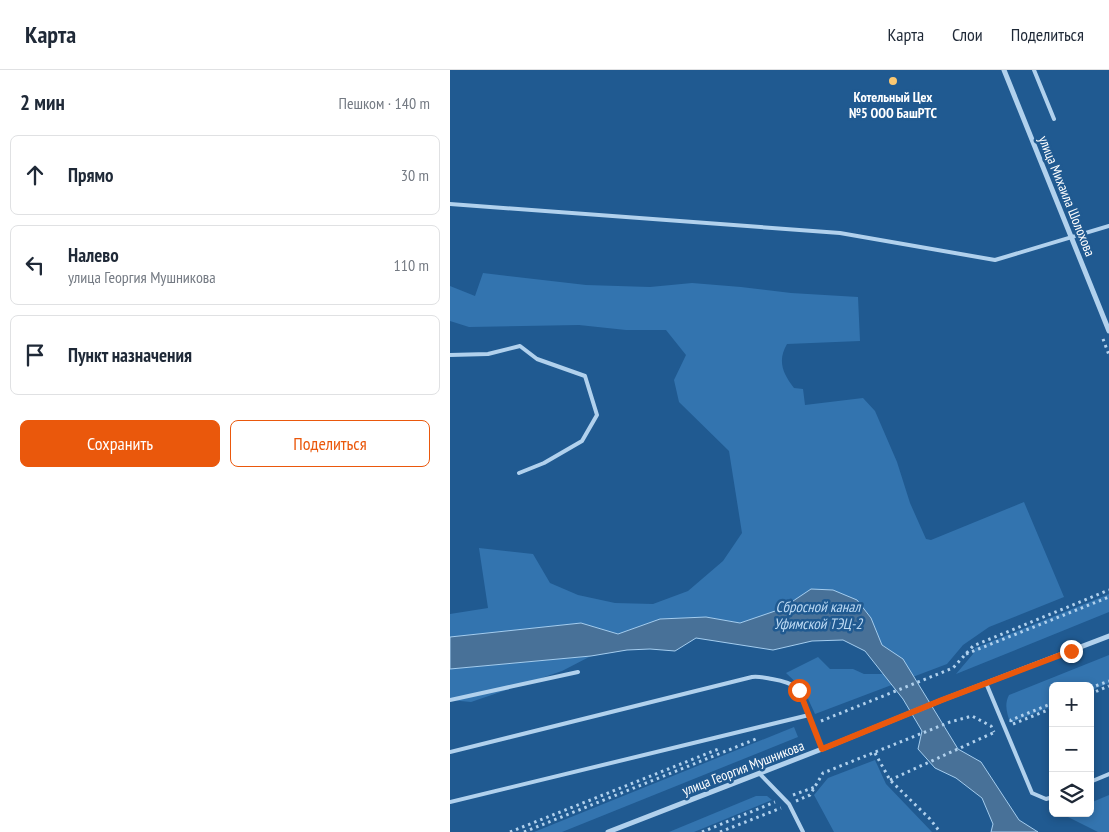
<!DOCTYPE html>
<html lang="ru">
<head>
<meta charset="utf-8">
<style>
  :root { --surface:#fff; --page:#f2f2f3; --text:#1f2937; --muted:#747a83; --line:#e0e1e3; --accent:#ea580c }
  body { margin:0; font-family:"PT Sans Narrow",sans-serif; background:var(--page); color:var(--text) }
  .controls { position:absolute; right:15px; bottom:15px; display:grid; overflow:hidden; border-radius:8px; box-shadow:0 2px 8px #0003 }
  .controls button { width:45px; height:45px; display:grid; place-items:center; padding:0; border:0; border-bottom:1px solid var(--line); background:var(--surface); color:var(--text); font:25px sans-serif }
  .stop { position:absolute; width:15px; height:15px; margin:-11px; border:4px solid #ea580c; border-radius:50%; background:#fff }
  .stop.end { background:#ea580c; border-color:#fff; box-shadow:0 1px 5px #0008 }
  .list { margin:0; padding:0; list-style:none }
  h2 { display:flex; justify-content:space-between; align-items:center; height:65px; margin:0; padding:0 20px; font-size:21px }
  h2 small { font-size:16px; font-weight:400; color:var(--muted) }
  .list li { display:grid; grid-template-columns:32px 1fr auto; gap:15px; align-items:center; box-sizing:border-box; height:80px; margin:0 10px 10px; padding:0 10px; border:1px solid var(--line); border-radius:8px }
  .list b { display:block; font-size:19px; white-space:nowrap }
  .list p { margin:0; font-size:16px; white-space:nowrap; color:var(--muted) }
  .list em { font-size:16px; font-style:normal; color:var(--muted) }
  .actions { display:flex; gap:10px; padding:15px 20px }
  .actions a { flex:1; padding:11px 0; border:1px solid var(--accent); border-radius:8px; text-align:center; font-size:18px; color:var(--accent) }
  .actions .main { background:var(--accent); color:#fff }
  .icon { flex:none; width:28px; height:28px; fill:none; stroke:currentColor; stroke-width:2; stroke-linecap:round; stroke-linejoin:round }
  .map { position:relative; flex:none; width:659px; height:762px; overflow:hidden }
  header { display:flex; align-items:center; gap:30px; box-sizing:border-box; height:70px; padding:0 25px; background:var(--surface); border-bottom:1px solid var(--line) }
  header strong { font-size:24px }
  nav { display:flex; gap:28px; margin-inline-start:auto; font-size:18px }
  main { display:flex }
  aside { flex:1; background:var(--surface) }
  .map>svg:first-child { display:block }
  .green { fill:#3374af }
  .water { fill:#487198; stroke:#a4cdef }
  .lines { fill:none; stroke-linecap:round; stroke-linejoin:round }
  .path { stroke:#b1d1ed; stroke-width:3; stroke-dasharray:2.5 4; stroke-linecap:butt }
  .service { stroke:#b1d1ed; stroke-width:4 }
  .minor { stroke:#b1d1ed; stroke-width:5 }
  .route { stroke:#ea580c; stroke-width:6 }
  .poi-dot { fill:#fbc871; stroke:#205a91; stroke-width:2 }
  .labels { text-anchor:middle; stroke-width:5; stroke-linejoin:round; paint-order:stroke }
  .poi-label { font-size:14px; font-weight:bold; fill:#fff; stroke:#205a91 }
  .street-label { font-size:14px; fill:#fff; stroke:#205a91 }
  .water-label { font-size:15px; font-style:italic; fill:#bddaf4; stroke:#205a91 }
</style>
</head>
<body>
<header>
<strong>Карта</strong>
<nav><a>Карта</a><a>Слои</a><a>Поделиться</a></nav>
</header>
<main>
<aside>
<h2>2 мин<small>Пешком · 140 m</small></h2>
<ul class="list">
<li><svg class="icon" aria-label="ahead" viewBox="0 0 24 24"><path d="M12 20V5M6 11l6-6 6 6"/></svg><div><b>Прямо</b></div><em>30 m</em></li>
<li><svg class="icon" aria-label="left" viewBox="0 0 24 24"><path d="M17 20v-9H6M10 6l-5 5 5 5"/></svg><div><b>Налево</b><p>улица Георгия Мушникова</p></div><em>110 m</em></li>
<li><svg class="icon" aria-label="arrive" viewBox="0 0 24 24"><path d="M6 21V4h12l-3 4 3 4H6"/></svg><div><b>Пункт назначения</b></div></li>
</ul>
<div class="actions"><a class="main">Сохранить</a><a>Поделиться</a></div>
</aside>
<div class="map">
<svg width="659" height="762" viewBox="0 0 659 762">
  <rect width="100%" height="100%" fill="#205a91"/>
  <g class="green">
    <path d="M33,203L136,215L200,217L242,213L291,217L341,223L408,227L410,271L337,274C327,291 333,304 344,318L353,319L355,335L413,328L425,341L447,392L460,433L476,469L481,470L574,432L614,527L539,557L513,575L497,594L365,644L354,620L336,603L368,587L380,599H403L414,604H433L445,584L432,575L421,548L345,529L331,539L290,553L256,547L210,549L168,564L131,553L0,567V544L38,538L29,478L83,484L100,513L128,525L165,533L203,534L238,521L273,491L292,463L279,381L229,332L224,310L236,285L216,260H176L129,255L19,257L0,251V216L25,226Z"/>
    <path d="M659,524V542L506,604L523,584L525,578Z"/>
    <path d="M659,585V613L640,621V616H603V636L560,653C557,642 554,635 559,625Z"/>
    <path d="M141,586L112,601L21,632L0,630V599Z"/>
    <path d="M344,657L348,667L112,762H84Z"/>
    <path d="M425,690L436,714L482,762H384L364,725L378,708Z"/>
    <path d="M659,725V762H648L614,745L618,743H640V733Z"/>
    <path d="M306,726H317L322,730L244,762H219Z"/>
  </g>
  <path class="water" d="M361,519L383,520L407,530L421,548L432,575L453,589L508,679L531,692L569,750L588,762H541L543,754L532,728L506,708L485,698L468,679L472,661L453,629L415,581L393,570L362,571L323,580L246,568L225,581L200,579L177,580L141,586L0,599V567L131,553L168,564L210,549L256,547L290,553L331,539Z"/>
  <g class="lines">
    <g class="path">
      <path d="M653,269L659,285"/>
      <path d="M516,584L659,527"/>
      <path d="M640,618L659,611"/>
      <path d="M640,624L659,616"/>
      <path d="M371,651L503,598L523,576L659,520"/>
      <path d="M561,652V650L603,633"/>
      <path d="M563,654L603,638"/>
      <path d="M425,683L440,710L480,749L490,762"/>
      <path d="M440,710L545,662"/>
      <path d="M343,725L365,717"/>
      <path d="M346,731L360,725L373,703L500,652L522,646L541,656L544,662"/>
      <path d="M60,762L271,678"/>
      <path d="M74,762L306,669"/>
      <path d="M252,762L325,732"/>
      <path d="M270,762L331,738"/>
    </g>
    <g class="service">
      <path d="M584,0L604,49"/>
      <path d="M0,134L390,163L545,190L659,156"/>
      <path d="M0,285L38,284L70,276L87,289L135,306L147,345L132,371L94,393L69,403"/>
      <path d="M536,613L582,723L596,729L603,727"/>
      <path d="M0,630L128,602"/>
      <path d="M359,645L372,679"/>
      <path d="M0,682L302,607C309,606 316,608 322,609C351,614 349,620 359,645L0,732"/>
      <path d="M310,704L339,734L353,762"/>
      <path d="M640,712L659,704"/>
    </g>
    <g class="minor">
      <path d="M554,0L659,261"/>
      <path d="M158,762L372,679L492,630L659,566"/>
    </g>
  </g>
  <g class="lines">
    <path class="route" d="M349,620L372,679L492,630L621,581"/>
  </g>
  <circle class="poi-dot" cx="443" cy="11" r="5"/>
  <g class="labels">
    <g class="poi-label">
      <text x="443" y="32">Котельный Цех<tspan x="443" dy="16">№5 ООО БашРТС</tspan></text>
    </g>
    <g class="street-label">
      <text transform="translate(617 126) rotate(68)" y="5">улица Михаила Шолохова</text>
      <text transform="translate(293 698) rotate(-21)" y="5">улица Георгия Мушникова</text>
    </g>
    <g class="water-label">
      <text x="368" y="542">Сбросной канал<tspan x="368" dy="17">Уфимской ТЭЦ-2</tspan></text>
    </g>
  </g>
</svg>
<div class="controls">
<button>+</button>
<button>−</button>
<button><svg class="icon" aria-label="layers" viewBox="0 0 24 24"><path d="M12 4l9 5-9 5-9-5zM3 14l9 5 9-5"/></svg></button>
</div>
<div class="stop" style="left:349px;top:620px"></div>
<div class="stop end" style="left:621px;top:581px"></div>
</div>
</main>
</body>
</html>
